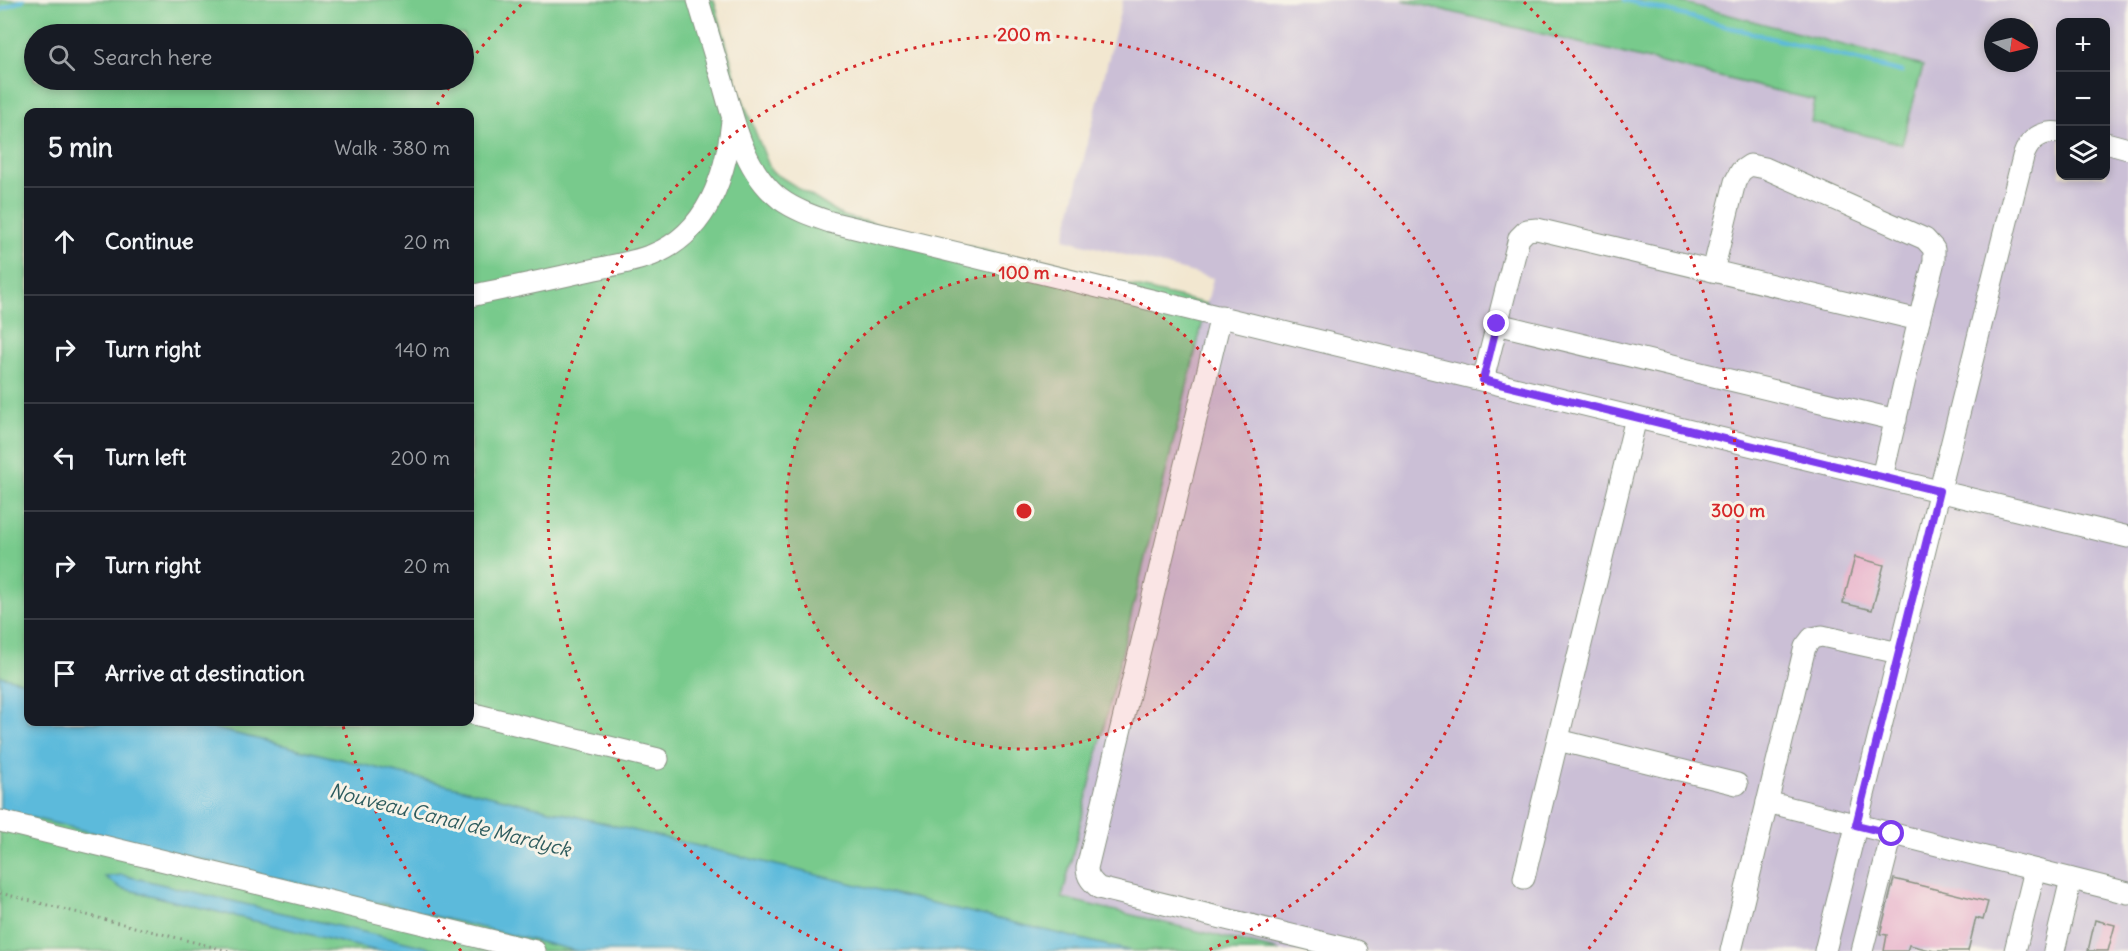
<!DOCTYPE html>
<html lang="en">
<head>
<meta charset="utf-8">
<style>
  :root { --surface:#171b24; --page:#20242c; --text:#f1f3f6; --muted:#9ea1a6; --line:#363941 }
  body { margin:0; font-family:Delius,sans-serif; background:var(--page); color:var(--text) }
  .controls { position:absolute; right:18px; top:18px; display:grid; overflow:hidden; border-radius:12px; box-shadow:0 3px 9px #0003 }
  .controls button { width:54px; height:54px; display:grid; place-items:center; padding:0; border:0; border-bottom:2px solid var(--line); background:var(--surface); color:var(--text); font:30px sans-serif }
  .compass { position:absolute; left:1984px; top:18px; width:54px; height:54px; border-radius:50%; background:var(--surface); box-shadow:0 3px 9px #0003; rotate:98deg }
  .stop { position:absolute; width:18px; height:18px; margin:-14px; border:4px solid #7c3aed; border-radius:50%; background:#fff }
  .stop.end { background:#7c3aed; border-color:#fff; box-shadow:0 2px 6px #0008 }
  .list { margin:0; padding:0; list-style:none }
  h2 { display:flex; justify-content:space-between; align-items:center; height:78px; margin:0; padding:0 24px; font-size:26px }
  h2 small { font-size:20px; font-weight:400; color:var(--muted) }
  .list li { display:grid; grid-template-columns:39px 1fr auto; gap:18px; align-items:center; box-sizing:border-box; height:108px; padding:0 24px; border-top:2px solid var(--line) }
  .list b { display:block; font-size:22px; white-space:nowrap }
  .list em { font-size:20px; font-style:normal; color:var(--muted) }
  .icon { flex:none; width:33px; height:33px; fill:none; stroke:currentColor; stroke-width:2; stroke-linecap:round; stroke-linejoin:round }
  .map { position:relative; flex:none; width:2128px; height:951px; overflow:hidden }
  .search { position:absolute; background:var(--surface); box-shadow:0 3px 9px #0003; left:24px; top:24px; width:450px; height:66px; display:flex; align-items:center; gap:15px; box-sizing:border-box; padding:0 21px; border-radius:33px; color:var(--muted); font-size:22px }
  .panel { position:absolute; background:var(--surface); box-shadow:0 3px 9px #0003; left:24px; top:108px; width:450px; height:618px; border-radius:12px }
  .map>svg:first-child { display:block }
  .industrial { fill:#cbbfd6; fill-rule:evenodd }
  .green { fill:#78ca8c; stroke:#4c8460; stroke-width:1.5; fill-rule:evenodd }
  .water { fill:#5cbadb; stroke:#3e7c88; stroke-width:1.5 }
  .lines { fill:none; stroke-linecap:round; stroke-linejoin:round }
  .stream { stroke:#5cbadb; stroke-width:4.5 }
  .building { fill:#e8b0ca }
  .minor-casing { stroke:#889282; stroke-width:23 }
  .path { stroke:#889282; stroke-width:3; stroke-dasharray:1.5 4.5; stroke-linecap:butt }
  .minor { stroke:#fff; stroke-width:21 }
  .route { stroke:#7c3aed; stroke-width:8 }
  .ring { fill:none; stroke:#d62828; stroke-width:3; stroke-dasharray:3 6 }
  .labels { text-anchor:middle; stroke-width:6; stroke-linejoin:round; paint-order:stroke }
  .water-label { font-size:20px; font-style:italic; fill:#2e5c5e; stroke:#f7f3e8 }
  .centre { fill:#d62828; stroke:#f7f3e8; stroke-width:3 }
  .ring-label { font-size:18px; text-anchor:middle; font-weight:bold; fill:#d62828; stroke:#f7f3e8; stroke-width:6; stroke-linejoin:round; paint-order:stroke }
</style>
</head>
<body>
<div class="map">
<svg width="2128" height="951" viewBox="0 0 2128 951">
  <rect width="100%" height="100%" fill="#f7f3e8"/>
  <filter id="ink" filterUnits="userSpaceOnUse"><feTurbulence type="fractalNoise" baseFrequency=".0167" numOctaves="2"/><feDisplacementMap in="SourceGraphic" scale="12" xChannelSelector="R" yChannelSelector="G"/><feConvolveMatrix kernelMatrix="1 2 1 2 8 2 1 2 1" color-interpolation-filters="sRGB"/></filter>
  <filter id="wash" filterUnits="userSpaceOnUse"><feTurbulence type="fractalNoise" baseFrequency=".008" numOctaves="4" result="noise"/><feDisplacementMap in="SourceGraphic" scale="24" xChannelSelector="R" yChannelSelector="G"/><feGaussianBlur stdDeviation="1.35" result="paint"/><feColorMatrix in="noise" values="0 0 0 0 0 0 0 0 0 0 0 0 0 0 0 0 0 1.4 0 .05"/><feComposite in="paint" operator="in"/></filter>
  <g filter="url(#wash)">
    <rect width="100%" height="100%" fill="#f2e7d0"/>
    <path class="industrial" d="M1123,0H1402L1815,100L1811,122L1902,144L1923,66L1673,0H2128V951H1280L1062,899L1213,278L1064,239ZM2060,22H2106V176H2060ZM1993,27H2029V63H1993Z"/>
    <g class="green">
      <path d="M0,0H714L740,93L771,171L843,216L1207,304L1062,898L1280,951H1130L187,722H470V112H28V683L0,676ZM34,34H464V80H34Z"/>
      <path d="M1402,0H1673L1923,66L1902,144L1811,122L1815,100Z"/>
      <path d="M0,810L577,951H443L122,875L121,888L377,951H0Z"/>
    </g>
    <g class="water">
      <path d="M0,676L28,683V722H187L1130,951H577L0,810Z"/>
      <path d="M122,875L443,951H377L121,888L105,877Z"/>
    </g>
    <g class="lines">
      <g class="stream">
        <path d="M1625,0L1902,72"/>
        <path d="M0,10L23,0"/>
      </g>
    </g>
    <g id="blocks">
      <g class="building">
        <path d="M1855,557L1884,565L1872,610L1843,603Z"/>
        <path d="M1894,879L1988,902L1983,920L1976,918L1968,951H1934L1909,945L1907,951H1884L1887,935L1880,934Z"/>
        <path d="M2095,920L2115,925L2108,951H2088Z"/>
      </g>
    </g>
  </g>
  <g filter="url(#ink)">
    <use href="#blocks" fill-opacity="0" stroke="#889282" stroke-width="1.5"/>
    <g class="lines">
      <defs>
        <g id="minor">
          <path d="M698,0C706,27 714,53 722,80C734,122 744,171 780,199C795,210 813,216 830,222L2128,537"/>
          <path d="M2106,143L2128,149"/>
          <path d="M1713,271L1735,182L1741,171L1750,165L1765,168L1925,239L1934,249V261L1919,320"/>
          <path d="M470,296C508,288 547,280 586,271C608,266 631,263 652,255C708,233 726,175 732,121"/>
          <path d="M1221,316L1087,868C1087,877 1092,882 1099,888L1357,951"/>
          <path d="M1497,324L1896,420"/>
          <path d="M1483,380L1519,238L1527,230L1537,229L1919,320L1882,477"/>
          <path d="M470,713L658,759"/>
          <path d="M1558,740L1737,784"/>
          <path d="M1767,802L2128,893"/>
          <path d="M0,821L535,951"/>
          <path d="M1524,878L1636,418"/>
          <path d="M1731,951L1805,647L1812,638L1822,636L1899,653"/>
          <path d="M1825,951L2023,157C2029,139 2042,130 2060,133"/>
          <path d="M1862,951L1892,834"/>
          <path d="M2015,951L2035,870"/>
          <path d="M2054,951L2071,879"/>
        </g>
      </defs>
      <use href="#minor" class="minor-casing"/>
      <path class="path" d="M0,893L229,951"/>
      <use href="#minor" class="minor"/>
    </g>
  </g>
  <g class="lines" filter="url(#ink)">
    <path class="route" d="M1497,324L1483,380L1939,491L1856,825L1892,834"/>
  </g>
  <circle cx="1024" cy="511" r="238" fill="#d62828" fill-opacity=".12"/>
  <g class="ring">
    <circle cx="1024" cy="511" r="238"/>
    <path d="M842 951A476 476 0 1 1 1206 951"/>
    <path d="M461 951A714 714 0 0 1 343 726M432 112A714 714 0 0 1 454 81M465 67A714 714 0 0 1 524 2M1524 2A714 714 0 0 1 1587 951"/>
  </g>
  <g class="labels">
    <g class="water-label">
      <text transform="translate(450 820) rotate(14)" y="7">Nouveau Canal de Mardyck</text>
    </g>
  </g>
  <circle cx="1024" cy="511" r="9" class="centre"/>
  <g class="ring-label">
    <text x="1024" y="41">200 m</text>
    <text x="1024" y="279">100 m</text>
    <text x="1738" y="517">300 m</text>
  </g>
</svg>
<div class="controls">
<button>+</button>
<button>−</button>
<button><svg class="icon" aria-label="layers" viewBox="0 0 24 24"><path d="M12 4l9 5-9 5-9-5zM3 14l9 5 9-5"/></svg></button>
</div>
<svg class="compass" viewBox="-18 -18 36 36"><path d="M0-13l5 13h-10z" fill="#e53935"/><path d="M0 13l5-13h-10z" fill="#9ea1a6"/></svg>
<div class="stop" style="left:1892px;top:834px"></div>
<div class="stop end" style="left:1497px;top:324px"></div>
<div class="search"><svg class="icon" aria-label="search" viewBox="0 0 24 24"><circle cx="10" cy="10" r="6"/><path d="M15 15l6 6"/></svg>Search here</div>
<section class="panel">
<h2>5 min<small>Walk · 380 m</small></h2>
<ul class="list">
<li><svg class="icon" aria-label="ahead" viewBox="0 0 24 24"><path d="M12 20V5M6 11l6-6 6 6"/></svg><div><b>Continue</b></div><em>20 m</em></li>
<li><svg class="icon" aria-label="right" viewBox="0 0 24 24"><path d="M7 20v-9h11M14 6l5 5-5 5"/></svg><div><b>Turn right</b></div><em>140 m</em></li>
<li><svg class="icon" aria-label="left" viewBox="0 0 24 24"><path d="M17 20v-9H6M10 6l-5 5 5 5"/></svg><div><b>Turn left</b></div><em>200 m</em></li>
<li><svg class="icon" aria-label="right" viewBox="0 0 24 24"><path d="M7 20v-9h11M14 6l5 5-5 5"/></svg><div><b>Turn right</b></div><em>20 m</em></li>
<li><svg class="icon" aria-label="arrive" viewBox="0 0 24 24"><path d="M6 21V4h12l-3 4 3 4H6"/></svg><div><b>Arrive at destination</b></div></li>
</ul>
</section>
</div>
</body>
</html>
